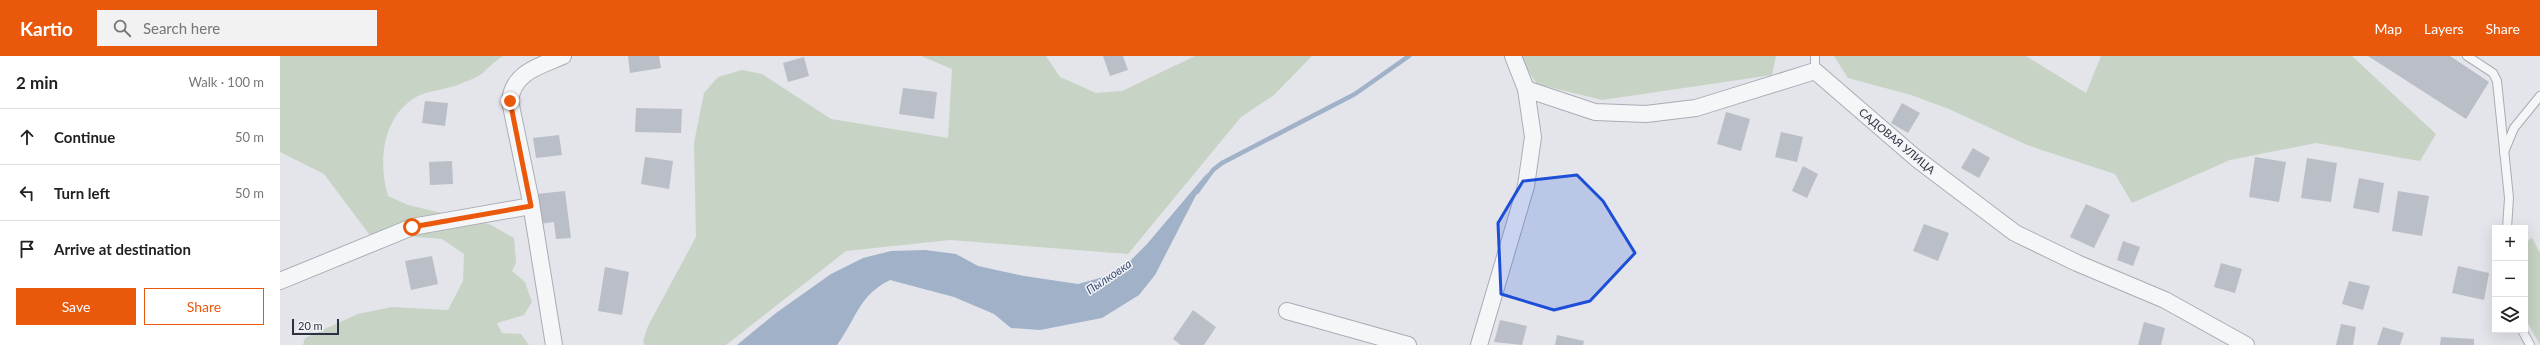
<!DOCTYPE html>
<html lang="en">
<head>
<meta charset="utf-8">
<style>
  :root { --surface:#fff; --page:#f2f2f2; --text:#222; --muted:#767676; --line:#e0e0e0; --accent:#ea580c }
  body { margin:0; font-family:Lato,sans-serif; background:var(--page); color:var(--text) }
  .controls { position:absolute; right:12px; bottom:12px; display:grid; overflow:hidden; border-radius:0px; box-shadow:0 4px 16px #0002 }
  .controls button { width:36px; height:36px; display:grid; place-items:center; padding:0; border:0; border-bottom:1px solid var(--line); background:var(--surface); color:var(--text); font:20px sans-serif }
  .scale { position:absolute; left:12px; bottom:10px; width:47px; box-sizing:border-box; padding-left:4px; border:2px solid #2c3241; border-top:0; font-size:11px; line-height:14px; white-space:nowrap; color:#2c3241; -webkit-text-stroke:3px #f2f4f7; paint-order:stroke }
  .stop { position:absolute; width:12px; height:12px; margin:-9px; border:3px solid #ea580c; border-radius:50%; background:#fff }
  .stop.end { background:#ea580c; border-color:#fff; box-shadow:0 1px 4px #0008 }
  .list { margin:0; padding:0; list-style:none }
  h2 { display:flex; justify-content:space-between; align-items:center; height:52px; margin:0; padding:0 16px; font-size:17px }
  h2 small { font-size:13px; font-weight:400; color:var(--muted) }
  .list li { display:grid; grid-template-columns:26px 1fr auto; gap:12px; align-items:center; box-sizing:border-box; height:56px; padding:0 16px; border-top:1px solid var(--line) }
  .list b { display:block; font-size:15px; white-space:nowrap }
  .list em { font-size:13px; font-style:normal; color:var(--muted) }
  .actions { display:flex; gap:8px; padding:12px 16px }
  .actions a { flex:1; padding:9px 0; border:1px solid var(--accent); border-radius:0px; text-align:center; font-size:14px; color:var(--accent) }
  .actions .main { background:var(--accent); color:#fff }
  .icon { flex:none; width:22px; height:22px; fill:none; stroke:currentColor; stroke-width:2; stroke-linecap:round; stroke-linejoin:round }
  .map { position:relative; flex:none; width:2260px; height:289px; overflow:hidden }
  header { display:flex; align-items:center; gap:24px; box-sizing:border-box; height:56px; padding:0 20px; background:var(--accent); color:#fff }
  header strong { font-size:19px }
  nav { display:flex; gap:22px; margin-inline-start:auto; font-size:14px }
  .search { width:280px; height:36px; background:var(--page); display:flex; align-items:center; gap:10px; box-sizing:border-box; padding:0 14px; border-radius:0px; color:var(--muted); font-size:15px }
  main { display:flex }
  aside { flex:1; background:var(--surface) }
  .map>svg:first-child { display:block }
  .green { fill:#c7d3c4 }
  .water { fill:#a1b1c7 }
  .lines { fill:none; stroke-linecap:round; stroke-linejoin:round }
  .stream { stroke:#a1b1c7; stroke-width:4.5 }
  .building { fill:#babec6 }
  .service-casing { stroke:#a8acb4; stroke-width:10 }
  .minor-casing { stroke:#a8acb4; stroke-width:18 }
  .service { stroke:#f5f6f8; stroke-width:8 }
  .minor { stroke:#f5f6f8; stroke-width:16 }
  .route { stroke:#ea580c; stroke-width:5 }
  .marked { fill:#1d4ed8; fill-opacity:0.2; stroke:#1d4ed8; stroke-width:3; stroke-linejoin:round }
  .labels { text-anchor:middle; stroke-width:3; stroke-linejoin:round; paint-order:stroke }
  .street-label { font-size:11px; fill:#2c3241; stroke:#f2f4f7 }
  .water-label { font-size:12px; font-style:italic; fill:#394e72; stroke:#f2f4f7 }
</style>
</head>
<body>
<header>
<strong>Kartio</strong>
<div class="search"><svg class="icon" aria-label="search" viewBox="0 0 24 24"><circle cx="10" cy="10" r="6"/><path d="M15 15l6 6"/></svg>Search here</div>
<nav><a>Map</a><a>Layers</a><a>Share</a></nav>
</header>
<main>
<aside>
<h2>2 min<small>Walk · 100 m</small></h2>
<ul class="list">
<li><svg class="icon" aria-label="ahead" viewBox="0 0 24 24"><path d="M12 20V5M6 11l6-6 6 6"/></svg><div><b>Continue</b></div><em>50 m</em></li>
<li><svg class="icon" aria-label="left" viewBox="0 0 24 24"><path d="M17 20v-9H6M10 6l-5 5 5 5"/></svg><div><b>Turn left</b></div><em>50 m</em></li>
<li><svg class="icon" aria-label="arrive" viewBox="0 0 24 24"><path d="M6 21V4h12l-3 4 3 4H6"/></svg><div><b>Arrive at destination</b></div></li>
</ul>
<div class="actions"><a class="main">Save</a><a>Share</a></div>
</aside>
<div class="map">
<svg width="2260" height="289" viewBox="0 0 2260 289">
  <rect width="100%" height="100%" fill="#e3e5ea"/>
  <g class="green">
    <path d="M0,0H223C215,5 211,9 204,16C199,21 187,25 180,28C166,34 148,34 136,41C102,61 98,106 108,140L128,149L209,168L234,182L236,207L232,215L245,226L252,246L244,259L217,267L222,277L241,278L249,289H23L25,282L78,258L112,251L168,254L183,225L184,198L162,183L126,180L98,190L44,118L0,96Z"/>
    <path d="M641,0H766L780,21L816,37L842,35L915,0H1032L994,39L961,61L848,198L670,184L566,195L446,289H365L363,285L368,270L416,181L414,87L424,37L438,21L462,14L482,18L551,63L668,82L672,13Z"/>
    <path d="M1238,0H1496L1492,19L1322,44L1257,28Z"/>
    <path d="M1554,0H1746L1806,37L1821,0H2072L2156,78L2140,105L2036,87L1950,104L1852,147L1835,118L1747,89L1669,53L1631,39L1568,22Z"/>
    <path d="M2252,182L2260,197V289L2245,262V186Z"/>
  </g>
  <path class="water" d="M928,116L875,219L859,239L822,262L760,274L731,272L714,258L674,241L610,224C578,240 577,262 557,289H457L496,257L551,218L583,202L611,195L645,194L676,198L698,210L744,220L798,228L838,217L867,188Z"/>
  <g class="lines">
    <path class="stream" d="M917,136L933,114L942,107L1075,38L1129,0"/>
  </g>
  <g class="building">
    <path d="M348,0H379L381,12L350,17Z"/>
    <path d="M823,0H843L848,14L830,20Z"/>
    <path d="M2088,0H2170L2209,26L2186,63Z"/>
    <path d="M524,1L529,20L508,26L503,7Z"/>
    <path d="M623,32L657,36L654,63L619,58Z"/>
    <path d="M145,45L168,47L165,70L142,67Z"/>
    <path d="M1622,47L1640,57L1628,77L1611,67Z"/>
    <path d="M356,52L402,53L401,77L355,76Z"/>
    <path d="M1446,56L1470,63L1461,95L1437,88Z"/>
    <path d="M1501,76L1523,81L1517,106L1495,101Z"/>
    <path d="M279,79L282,99L256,102L253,82Z"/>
    <path d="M1693,92L1710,102L1699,122L1681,112Z"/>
    <path d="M365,101L393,105L389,133L361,128Z"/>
    <path d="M1975,101L2006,106L1999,146L1969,141Z"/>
    <path d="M2027,102L2057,107L2051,146L2021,142Z"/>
    <path d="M172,105L173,128L150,129L149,106Z"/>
    <path d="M1523,110L1538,118L1527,142L1512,135Z"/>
    <path d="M2079,122L2104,127L2099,157L2073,152Z"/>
    <path d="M285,135L291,182L276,183L274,166L260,168L256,138Z"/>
    <path d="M2118,135L2149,140L2142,180L2112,175Z"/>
    <path d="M1806,148L1830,159L1814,192L1790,181Z"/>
    <path d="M1644,168L1669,177L1658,205L1633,195Z"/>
    <path d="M1843,185L1860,191L1853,210L1837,204Z"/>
    <path d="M152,200L158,228L131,234L125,205Z"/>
    <path d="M1941,207L1962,213L1955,237L1934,231Z"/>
    <path d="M2178,210L2209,217L2204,244L2172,237Z"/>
    <path d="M325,211L349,216L342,259L318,255Z"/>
    <path d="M2069,225L2090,230L2083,254L2062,248Z"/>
    <path d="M913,254L936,271L924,289H901L893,283Z"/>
    <path d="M1220,264L1247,270L1242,289L1214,286Z"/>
    <path d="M1864,266L1885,272L1881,289H1858Z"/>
    <path d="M2061,268L2076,271L2073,289H2056Z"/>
    <path d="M2103,271L2124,277L2120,289H2097Z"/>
    <path d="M1277,279L1304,285L1303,289H1275Z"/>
    <path d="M2161,281L2194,283V289H2160Z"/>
  </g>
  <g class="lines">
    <defs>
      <g id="service">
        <path d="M2187,0L2213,17L2217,25L2229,142L2227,172"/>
        <path d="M1535,15V0"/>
        <path d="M2224,96L2234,72L2260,40"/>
        <path d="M2242,274L2250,289"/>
      </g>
      <g id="minor">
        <path d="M1246,33L1315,56L1366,58L1416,52L1535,15L1637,103L1735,177L1797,207L1885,244L1966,289"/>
        <path d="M0,225L132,171L251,150"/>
        <path d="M1007,255L1128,289"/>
        <path d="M274,289L250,141L230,45C233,16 260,10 283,0"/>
        <path d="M1199,289L1246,130L1253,81L1246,33L1233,0"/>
      </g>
    </defs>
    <use href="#service" class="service-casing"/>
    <use href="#minor" class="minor-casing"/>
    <use href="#service" class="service"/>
    <use href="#minor" class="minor"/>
  </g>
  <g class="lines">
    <path class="route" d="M132,171L251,150L230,45"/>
  </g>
  <path class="marked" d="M1297,119L1323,145L1355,197L1310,245L1274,254L1221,238L1218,167L1243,125Z"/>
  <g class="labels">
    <g class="street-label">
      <text transform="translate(1617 85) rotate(40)" y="4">САДОВАЯ УЛИЦА</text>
    </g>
    <g class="water-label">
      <text transform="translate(829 221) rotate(-34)" y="4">Пылковка</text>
    </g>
  </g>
</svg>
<div class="controls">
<button>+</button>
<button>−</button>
<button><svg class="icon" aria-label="layers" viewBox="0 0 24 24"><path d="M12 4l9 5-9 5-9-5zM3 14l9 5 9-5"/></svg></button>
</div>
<div class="scale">20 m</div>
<div class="stop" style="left:132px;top:171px"></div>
<div class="stop end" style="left:230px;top:45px"></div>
</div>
</main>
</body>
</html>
